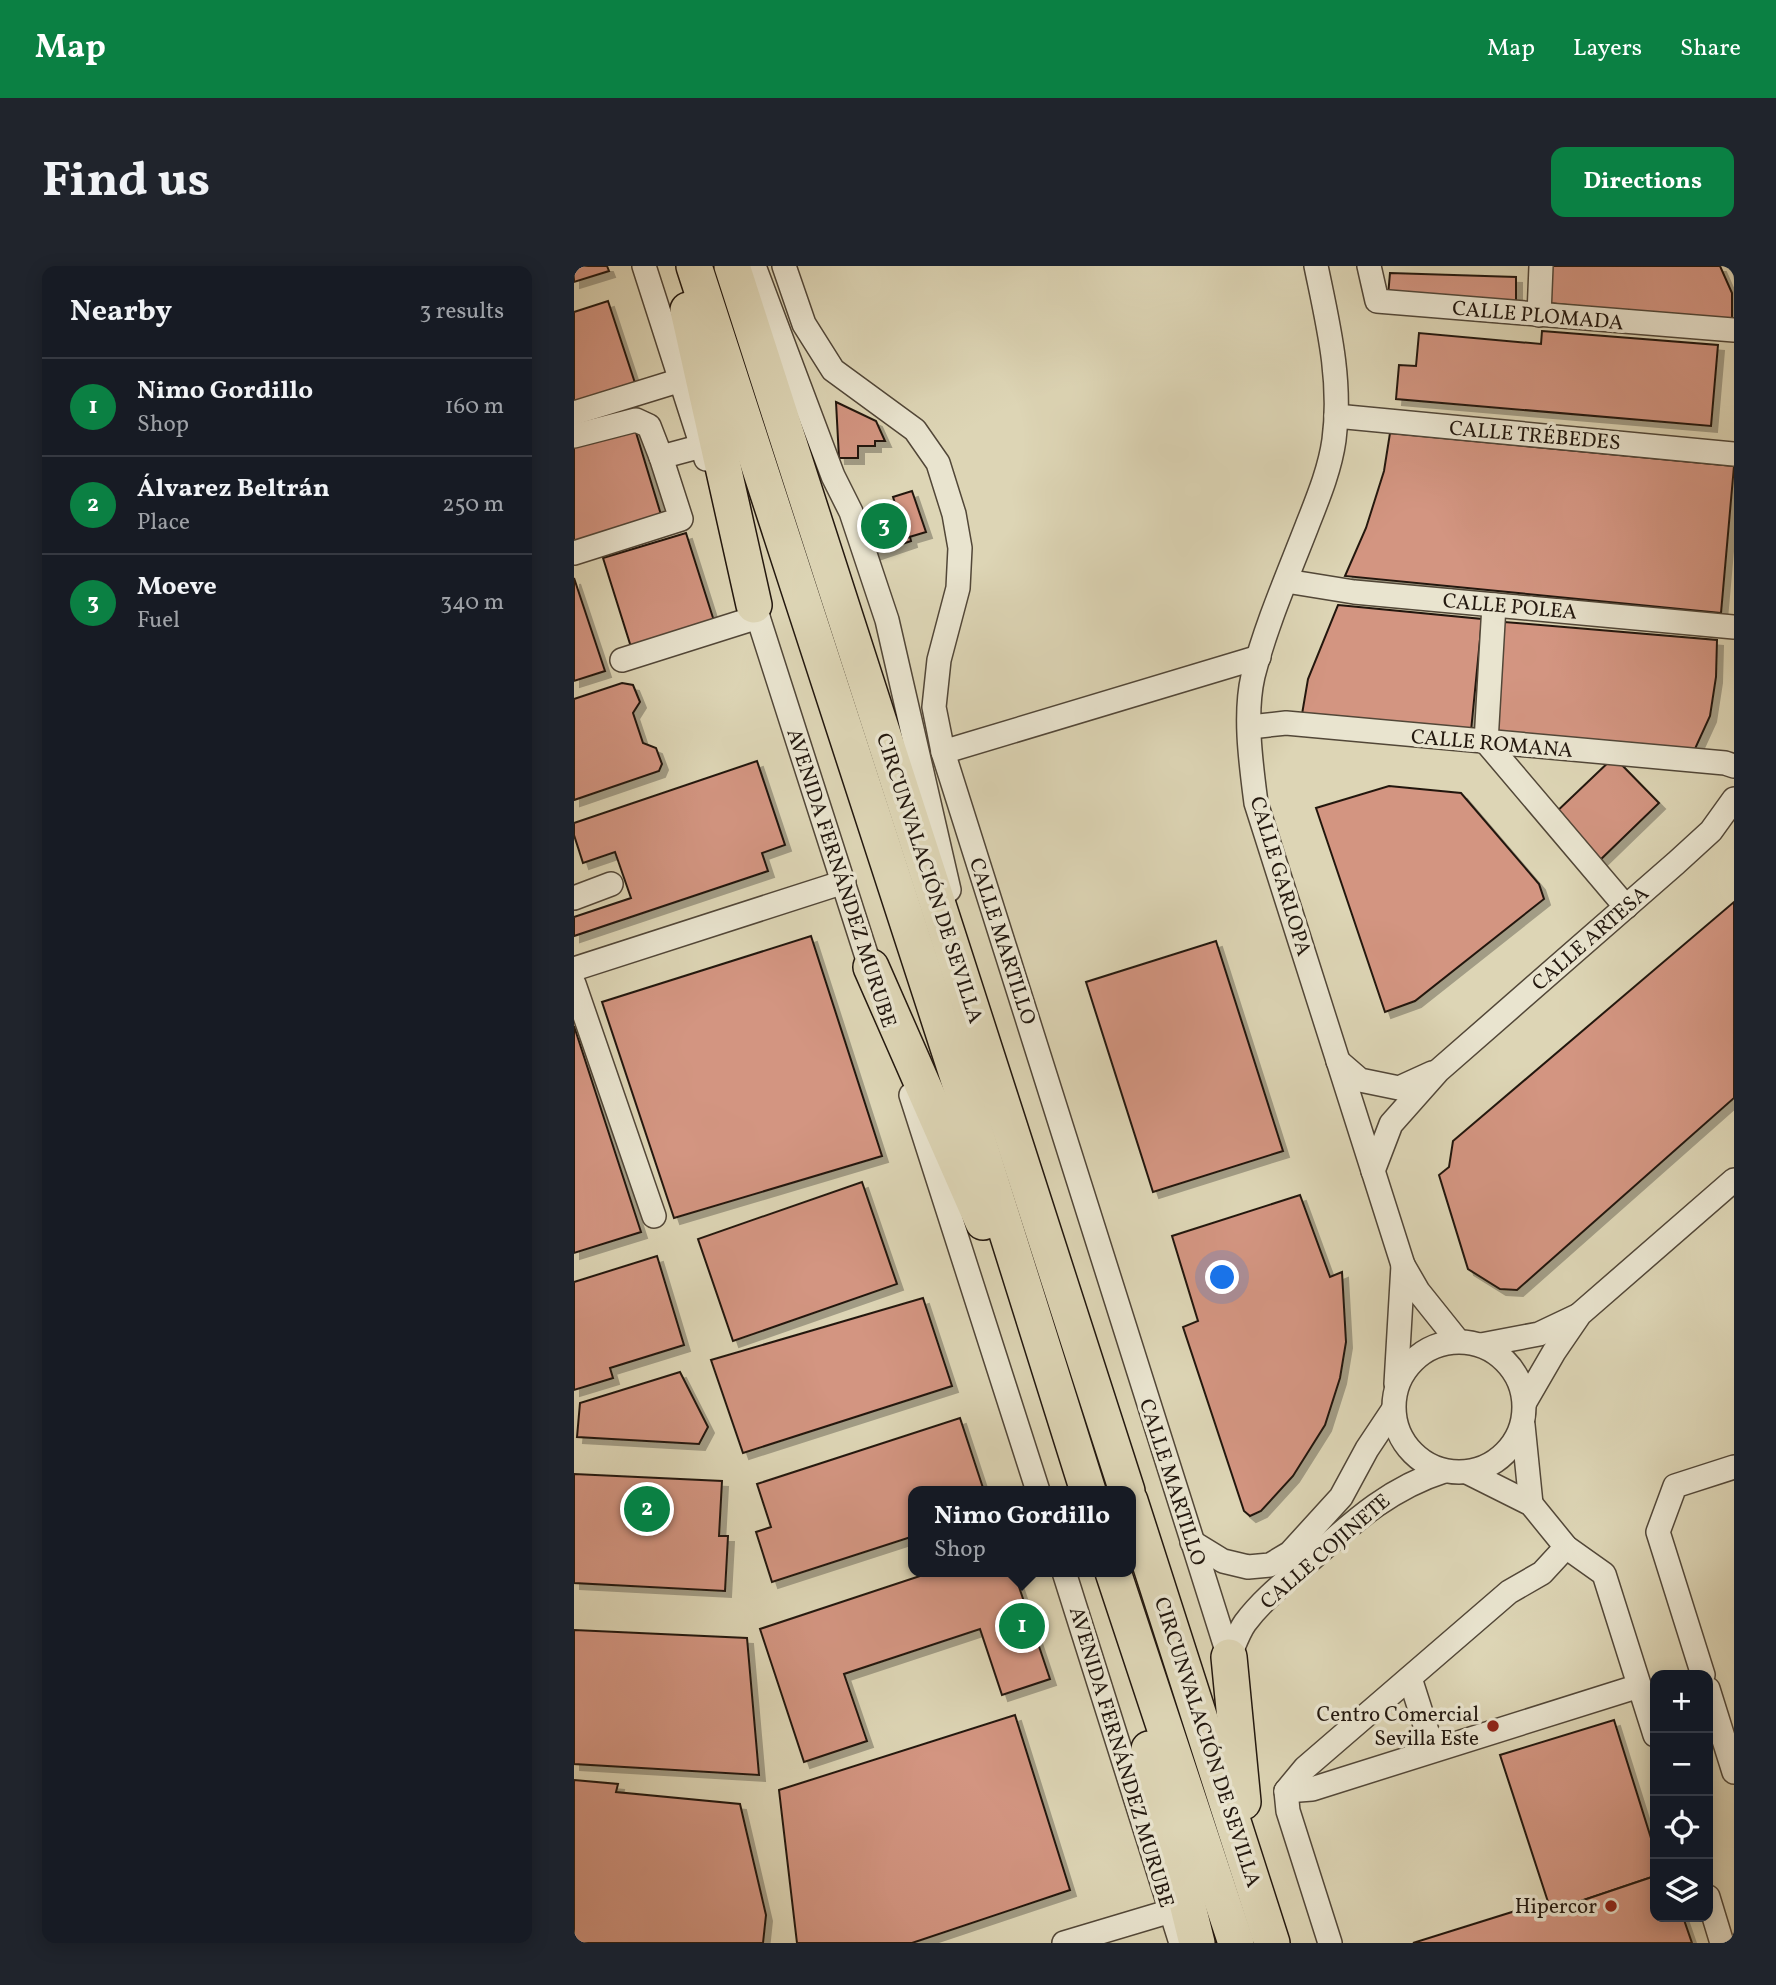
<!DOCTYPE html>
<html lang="en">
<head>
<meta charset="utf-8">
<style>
  :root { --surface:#171b24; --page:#20242c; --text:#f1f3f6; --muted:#9ea1a6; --line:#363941; --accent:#0b8043 }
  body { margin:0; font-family:Vollkorn,serif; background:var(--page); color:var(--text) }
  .controls { position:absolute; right:21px; bottom:21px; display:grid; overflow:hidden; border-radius:14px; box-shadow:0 4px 18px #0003 }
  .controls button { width:63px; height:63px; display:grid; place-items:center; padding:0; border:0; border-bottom:2px solid var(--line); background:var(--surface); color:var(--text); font:35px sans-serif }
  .you { position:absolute; left:649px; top:1012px; width:24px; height:24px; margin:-18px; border:5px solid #fff; border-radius:50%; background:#1a73e8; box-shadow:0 0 0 10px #1a73e833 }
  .badge { display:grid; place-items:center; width:46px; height:46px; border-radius:50%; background:var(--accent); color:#fff; font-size:23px; font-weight:700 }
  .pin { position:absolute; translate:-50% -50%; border:4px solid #fff; box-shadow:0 2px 7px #0006 }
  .popup { position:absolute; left:334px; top:1220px; width:228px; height:91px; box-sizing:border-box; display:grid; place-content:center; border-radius:14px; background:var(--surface); filter:drop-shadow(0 2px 5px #0005); font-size:23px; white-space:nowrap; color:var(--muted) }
  .popup b { font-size:26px; color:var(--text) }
  .popup::after { content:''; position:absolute; left:50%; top:100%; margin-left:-14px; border:14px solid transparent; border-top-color:var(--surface) }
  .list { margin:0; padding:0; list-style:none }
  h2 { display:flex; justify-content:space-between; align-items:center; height:91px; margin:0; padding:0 28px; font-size:30px }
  h2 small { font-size:23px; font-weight:400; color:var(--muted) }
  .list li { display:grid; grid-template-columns:46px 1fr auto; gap:21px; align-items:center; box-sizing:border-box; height:98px; padding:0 28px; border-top:2px solid var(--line) }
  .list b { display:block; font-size:26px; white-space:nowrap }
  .list p { margin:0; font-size:23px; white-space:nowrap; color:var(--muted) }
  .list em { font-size:23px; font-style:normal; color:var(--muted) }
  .icon { flex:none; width:38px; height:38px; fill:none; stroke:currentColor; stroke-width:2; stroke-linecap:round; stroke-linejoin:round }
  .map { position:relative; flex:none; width:1160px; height:1677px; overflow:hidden; border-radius:14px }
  header { display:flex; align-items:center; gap:42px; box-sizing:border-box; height:98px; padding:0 35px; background:var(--accent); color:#fff }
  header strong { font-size:33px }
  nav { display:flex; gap:38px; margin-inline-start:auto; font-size:24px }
  .intro { display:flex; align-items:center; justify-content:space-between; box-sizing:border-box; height:168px; padding:0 42px }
  h1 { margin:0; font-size:49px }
  .button { padding:18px 32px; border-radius:14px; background:var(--accent); color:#fff; font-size:24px; font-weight:700 }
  main { display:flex; gap:42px; padding:0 42px }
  aside { flex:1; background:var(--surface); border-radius:14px; box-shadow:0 4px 18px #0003 }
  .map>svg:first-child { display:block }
  .building { fill:#d39581; stroke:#23180f; stroke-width:2; filter:url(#shadow) }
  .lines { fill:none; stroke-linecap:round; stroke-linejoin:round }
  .minor-casing { stroke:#524738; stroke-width:26 }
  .highway-casing { stroke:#23180f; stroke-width:38 }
  .minor { stroke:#e9e4cf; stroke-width:23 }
  .highway { stroke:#ddd5b5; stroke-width:35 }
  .poi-dot { fill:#8f2418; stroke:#e9e4cf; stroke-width:2.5 }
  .labels { text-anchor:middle; stroke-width:7; stroke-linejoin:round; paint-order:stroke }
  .street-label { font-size:21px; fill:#23180f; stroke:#e9e4cf }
  .poi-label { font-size:21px; fill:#23180f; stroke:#e9e4cf; text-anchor:end }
</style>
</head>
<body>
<header>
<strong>Map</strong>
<nav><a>Map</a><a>Layers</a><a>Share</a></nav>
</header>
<div class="intro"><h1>Find us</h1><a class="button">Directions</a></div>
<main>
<aside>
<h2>Nearby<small>3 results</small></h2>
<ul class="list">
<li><span class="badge">1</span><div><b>Nimo Gordillo</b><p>Shop</p></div><em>160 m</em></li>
<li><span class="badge">2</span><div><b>Álvarez Beltrán</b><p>Place</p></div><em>250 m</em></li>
<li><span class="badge">3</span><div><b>Moeve</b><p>Fuel</p></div><em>340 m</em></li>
</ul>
</aside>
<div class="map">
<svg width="1160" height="1677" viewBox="0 0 1160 1677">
  <defs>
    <filter id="shadow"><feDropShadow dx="6" dy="6" stdDeviation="0" flood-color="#0004"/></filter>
  </defs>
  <rect width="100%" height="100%" fill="#ddd5b5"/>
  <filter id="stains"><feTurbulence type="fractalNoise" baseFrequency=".00286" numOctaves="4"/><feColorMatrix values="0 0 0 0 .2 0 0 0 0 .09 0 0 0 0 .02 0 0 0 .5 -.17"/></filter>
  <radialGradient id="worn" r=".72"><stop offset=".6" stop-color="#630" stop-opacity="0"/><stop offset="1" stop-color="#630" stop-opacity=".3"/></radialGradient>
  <g class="building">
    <path d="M0,0H33L35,5L0,16Z"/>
    <path d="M974,0H1146L1158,27V56L974,37Z"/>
    <path d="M816,7L942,11V43L814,30Z"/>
    <path d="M34,35L61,117L0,137V46Z"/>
    <path d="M968,65L1144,79L1137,160L822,133L825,99L842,100L845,67L967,78Z"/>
    <path d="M262,136L302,155L311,175H301V180H284V192H265Z"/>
    <path d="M60,160L88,252L0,278V178Z"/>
    <path d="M816,167L1160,200L1147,347L771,310L792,262L810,205Z"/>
    <path d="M338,225L352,266L332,272L319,231Z"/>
    <path d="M320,237L332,272L336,271L337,275L287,292L273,252Z"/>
    <path d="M112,267L140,355L57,381L29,292Z"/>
    <path d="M0,312L31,405L0,415Z"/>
    <path d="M764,339L908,353L897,465L727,454L734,413Z"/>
    <path d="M930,356L1143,374L1142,411L1136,450L1120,485L923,466Z"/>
    <path d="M48,417L59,419L66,436L59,447L69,477L82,482L88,498L85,505L0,534V433Z"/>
    <path d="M1040,491L1085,537L1023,597L978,550Z"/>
    <path d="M183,495L211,579L188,587L194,605L0,670V651L57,632L41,586L9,597L0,569V557Z"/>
    <path d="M815,520L887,527L965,618L970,633L841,735L811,746L742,542Z"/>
    <path d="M1160,636V832L943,1024L926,1023L894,1003L865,909L875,901L879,875Z"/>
    <path d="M237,670L308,890L100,952L28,736Z"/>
    <path d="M642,675L709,885L579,926L512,716Z"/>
    <path d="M0,760L67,966L0,987Z"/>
    <path d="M288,916L323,1018L159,1075L124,973Z"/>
    <path d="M726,929L756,1011L768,1006L772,1076L766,1112L751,1159L719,1210L687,1245L676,1250L670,1245L609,1061L624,1055L598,970Z"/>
    <path d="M83,990L110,1079L36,1102L39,1112L0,1124V1016Z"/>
    <path d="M349,1032L378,1120L169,1187L137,1094Z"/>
    <path d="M106,1106L134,1161L125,1178L3,1171L6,1137Z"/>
    <path d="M386,1152L410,1225H340V1270L198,1316L182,1266L197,1261L183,1218Z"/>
    <path d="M0,1208L148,1215L145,1270H154L151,1325L0,1317Z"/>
    <path d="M358,1306H440L476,1413L428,1429L406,1363L270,1408L293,1475L230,1496L186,1363Z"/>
    <path d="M0,1364L173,1372L185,1509L0,1498Z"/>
    <path d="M441,1449L496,1624L338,1677H223L205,1524Z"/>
    <path d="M1040,1454L1081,1585V1610L977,1645L926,1489Z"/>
    <path d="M0,1514L44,1518L42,1526L166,1538L192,1649L189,1677H0Z"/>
    <path d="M1081,1610V1651H1109L1118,1677H839L973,1635L977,1645Z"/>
  </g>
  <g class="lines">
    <defs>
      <g id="minor">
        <path d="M70,0L132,193"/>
        <path d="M180,0L259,210L277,246L313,354L375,624"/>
        <path d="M210,0L230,58L259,104L341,164L364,197L380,248L386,282L384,322L365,394L360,441L369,486L655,1391"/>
        <path d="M742,0C754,58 768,114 760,174C756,203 744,232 733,260C714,309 692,359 679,410C670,449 677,498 682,537L829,999L844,1025L884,1075"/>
        <path d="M795,0L803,35L1160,64"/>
        <path d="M965,49L967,0"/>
        <path d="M0,147L107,114"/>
        <path d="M762,150L1160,188"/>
        <path d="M0,170L62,154L75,160L87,191"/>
        <path d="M0,287L107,253L87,191L128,180"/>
        <path d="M712,315L780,326L1160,361"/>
        <path d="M176,326L300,713"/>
        <path d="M920,339L912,476L1052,641"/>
        <path d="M48,394L184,351"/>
        <path d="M676,461L712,457L1151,497L1160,500"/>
        <path d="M369,486L685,391"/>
        <path d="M0,632L37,618"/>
        <path d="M0,703L270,616"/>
        <path d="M0,718L80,950"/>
        <path d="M764,795L786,814L825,822L858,807"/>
        <path d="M337,829L464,1225"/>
        <path d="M799,905L817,858L864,805L1102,597L1137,565L1160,533"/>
        <circle cx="885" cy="1141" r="65"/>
        <path d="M907,1079L965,1068L1003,1050"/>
        <path d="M822,1118L829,999"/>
        <path d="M951,1136L980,1086L1006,1048L1160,914"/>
        <path d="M949,1159L957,1238"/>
        <path d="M893,1206L957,1238L992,1281L1030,1308L1081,1469"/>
        <path d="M618,1276L649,1295L674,1301L696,1299L716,1287L767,1231L793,1183L819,1144"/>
        <path d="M490,1306L607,1677"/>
        <path d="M655,1391C660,1380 664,1367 671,1357C688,1334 711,1316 733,1297C776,1259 813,1223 870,1205"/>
        <path d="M1129,1409L1084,1266L1101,1220L1160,1201"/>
        <path d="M836,1412L859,1484"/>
        <path d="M1134,1423L1160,1506"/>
        <path d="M712,1525L738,1523L1065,1420"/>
        <path d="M1134,1631L1148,1677"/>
        <path d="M490,1677L597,1645"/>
        <path d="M756,1677L714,1545L712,1525L731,1502L935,1326L968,1307L992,1281"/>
      </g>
      <g id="highway">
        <path d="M120,0L389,827L514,1225"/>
        <path d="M158,0L553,1225"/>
        <path d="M114,44L180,339"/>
        <path d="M297,701L409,956"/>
        <path d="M556,1235L698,1677"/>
        <path d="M539,1306L662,1677"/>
        <path d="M655,1391L669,1536"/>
        <path d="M575,1483L623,1677"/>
      </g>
    </defs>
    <use href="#minor" class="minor-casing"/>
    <use href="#highway" class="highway-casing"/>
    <use href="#minor" class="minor"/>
    <use href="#highway" class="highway"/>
  </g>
  <g class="poi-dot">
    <circle cx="919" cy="1460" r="7"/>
    <circle cx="1037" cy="1640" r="7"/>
  </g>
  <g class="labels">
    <g class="street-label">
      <text transform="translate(964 49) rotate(5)" y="7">CALLE PLOMADA</text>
      <text transform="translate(961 169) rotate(5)" y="7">CALLE TRÉBEDES</text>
      <text transform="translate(936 340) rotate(5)" y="7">CALLE POLEA</text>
      <text transform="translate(918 477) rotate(5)" y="7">CALLE ROMANA</text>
      <text transform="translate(707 610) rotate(73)" y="7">CALLE GARLOPA</text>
      <text transform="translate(268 612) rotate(72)" y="7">AVENIDA FERNÁNDEZ MURUBE</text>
      <text transform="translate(356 612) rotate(72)" y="7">CIRCUNVALACIÓN DE SEVILLA</text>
      <text transform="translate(1016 672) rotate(-41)" y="7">CALLE ARTESA</text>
      <text transform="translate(429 675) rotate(72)" y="7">CALLE MARTILLO</text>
      <text transform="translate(599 1216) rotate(72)" y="7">CALLE MARTILLO</text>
      <text transform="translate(751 1285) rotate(-41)" y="7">CALLE COJINETE</text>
      <text transform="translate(634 1476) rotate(72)" y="7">CIRCUNVALACIÓN DE SEVILLA</text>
      <text transform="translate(548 1491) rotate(73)" y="7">AVENIDA FERNÁNDEZ MURUBE</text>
    </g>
    <g class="poi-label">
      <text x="905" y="1455">Centro Comercial<tspan x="905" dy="24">Sevilla Este</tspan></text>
      <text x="1023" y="1647">Hipercor</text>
    </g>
  </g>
  <rect width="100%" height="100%" filter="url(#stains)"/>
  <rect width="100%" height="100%" fill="url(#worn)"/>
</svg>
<div class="controls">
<button>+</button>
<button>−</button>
<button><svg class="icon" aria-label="locate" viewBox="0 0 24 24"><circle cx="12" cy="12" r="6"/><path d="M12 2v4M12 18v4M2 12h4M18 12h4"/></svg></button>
<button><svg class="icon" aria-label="layers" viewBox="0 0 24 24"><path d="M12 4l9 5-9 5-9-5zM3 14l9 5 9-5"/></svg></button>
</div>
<div class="you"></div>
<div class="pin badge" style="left:448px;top:1360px">1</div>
<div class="popup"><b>Nimo Gordillo</b>Shop</div>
<div class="pin badge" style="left:73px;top:1243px">2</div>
<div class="pin badge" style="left:310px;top:260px">3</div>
</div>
</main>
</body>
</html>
